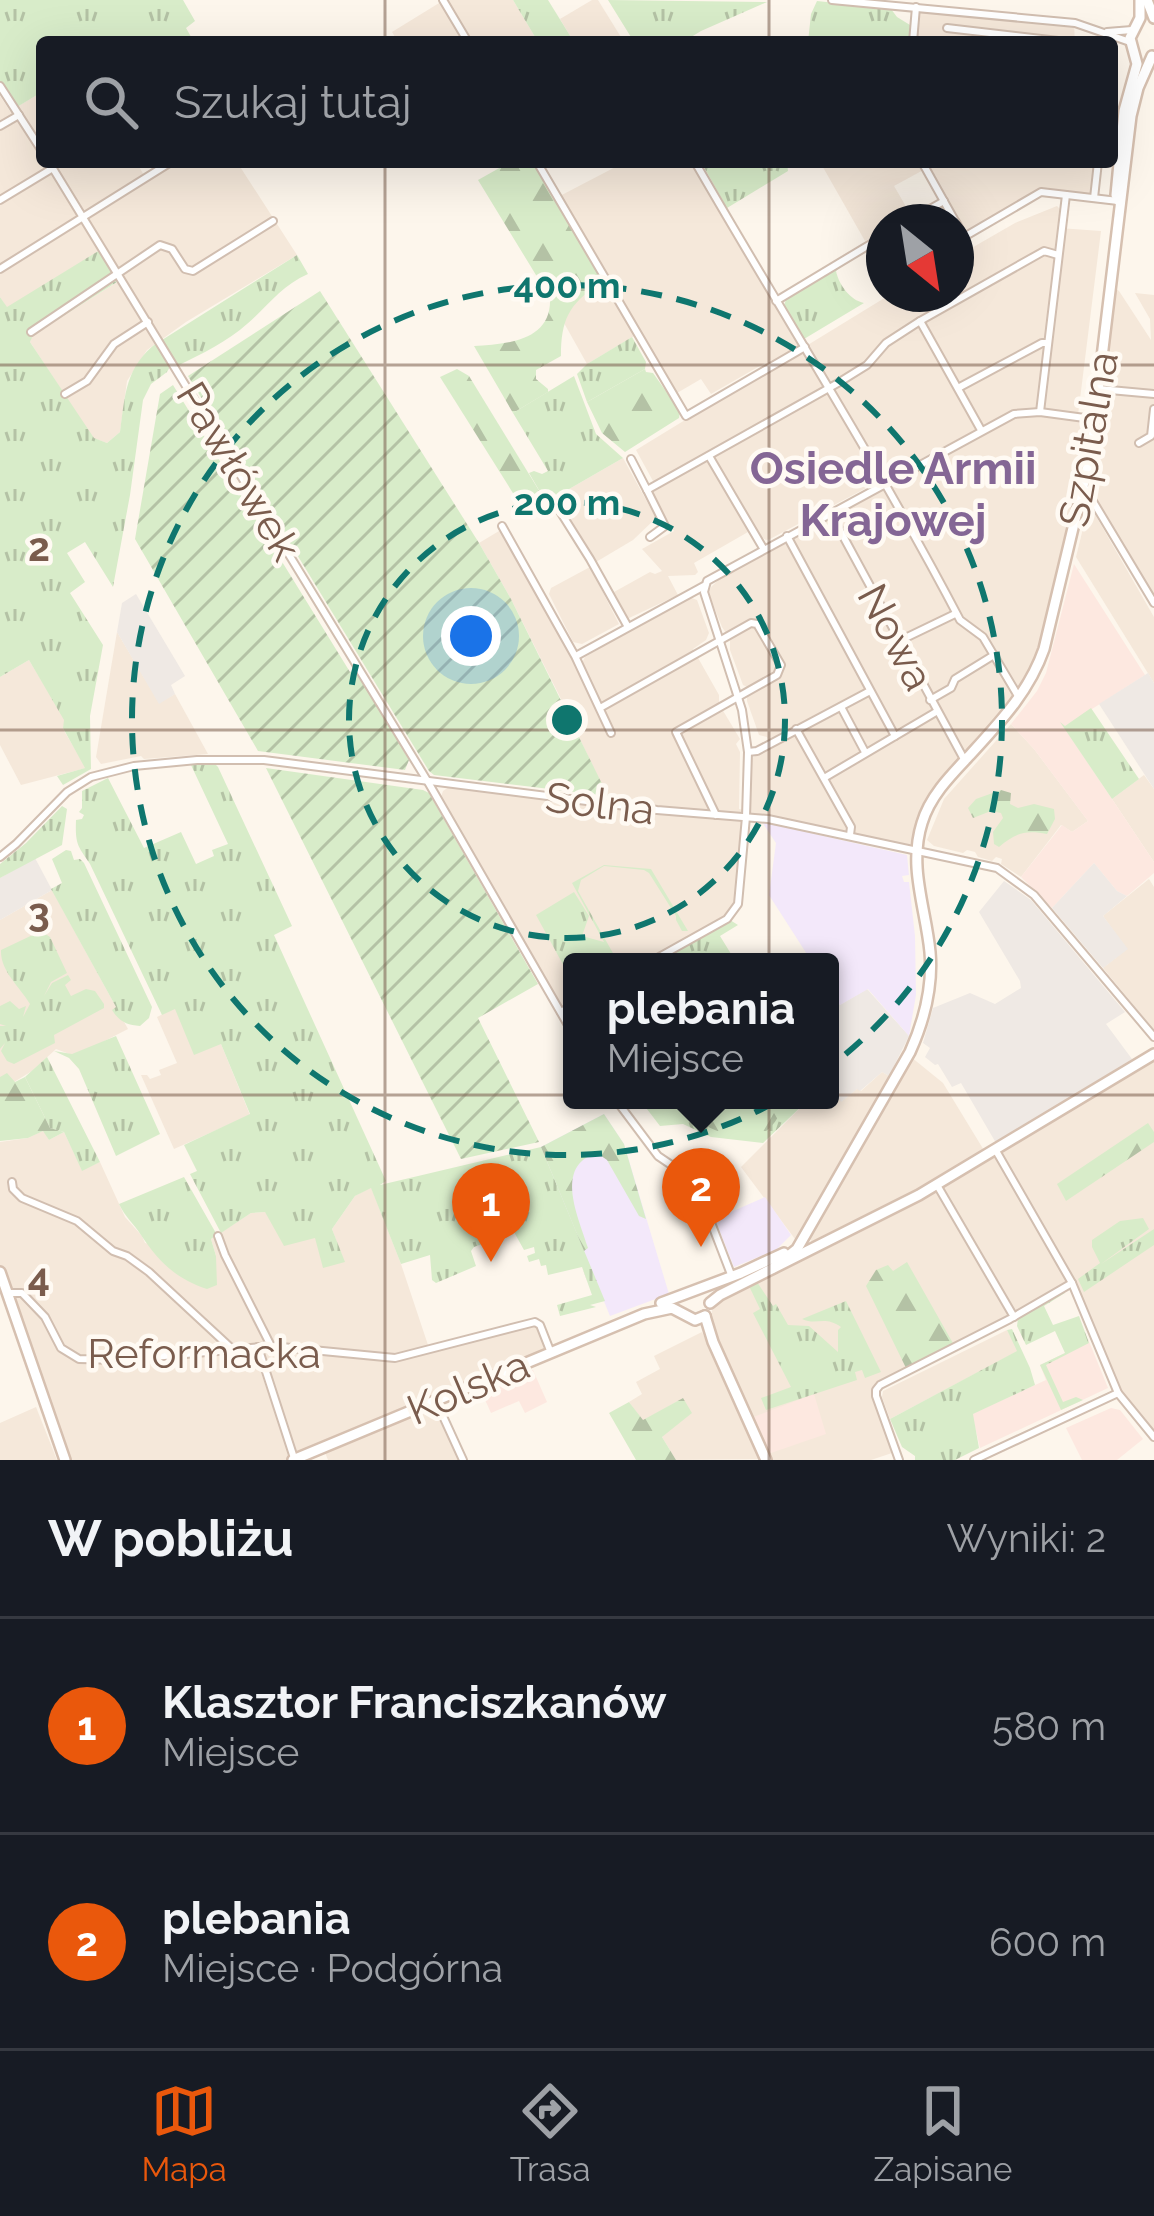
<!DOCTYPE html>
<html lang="pl">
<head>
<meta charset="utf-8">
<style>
  :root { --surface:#171b24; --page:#242831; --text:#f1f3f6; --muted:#9ea1a6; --line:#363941; --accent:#ea580c }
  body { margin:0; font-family:Raleway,sans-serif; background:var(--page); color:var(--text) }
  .compass { position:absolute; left:866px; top:204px; width:108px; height:108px; border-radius:50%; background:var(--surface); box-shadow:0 12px 48px #0002; rotate:150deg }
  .you { position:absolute; left:471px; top:636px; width:42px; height:42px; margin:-30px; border:9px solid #fff; border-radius:50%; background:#1a73e8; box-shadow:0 0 0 18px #1a73e833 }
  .badge { display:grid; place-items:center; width:78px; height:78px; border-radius:50%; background:var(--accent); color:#fff; font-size:39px; font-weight:700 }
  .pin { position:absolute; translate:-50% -99px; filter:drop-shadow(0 3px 6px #0008) }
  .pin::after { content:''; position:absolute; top:63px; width:42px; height:36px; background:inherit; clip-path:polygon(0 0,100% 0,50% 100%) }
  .popup { position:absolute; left:563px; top:953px; width:276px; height:156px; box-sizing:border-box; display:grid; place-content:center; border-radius:12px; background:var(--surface); filter:drop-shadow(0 3px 9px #0005); font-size:39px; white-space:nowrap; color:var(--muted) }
  .popup b { font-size:45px; color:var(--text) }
  .popup::after { content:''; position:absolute; left:50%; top:100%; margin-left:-24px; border:24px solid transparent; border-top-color:var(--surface) }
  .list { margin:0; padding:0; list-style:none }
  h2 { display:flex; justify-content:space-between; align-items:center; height:156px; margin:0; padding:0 48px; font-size:51px }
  h2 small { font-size:39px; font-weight:400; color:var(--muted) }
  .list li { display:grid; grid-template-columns:78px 1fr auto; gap:36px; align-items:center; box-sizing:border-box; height:216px; padding:0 48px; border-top:3px solid var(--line) }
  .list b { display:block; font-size:45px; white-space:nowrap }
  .list p { margin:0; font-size:39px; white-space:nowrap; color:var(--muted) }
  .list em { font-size:39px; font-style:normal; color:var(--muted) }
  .icon { flex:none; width:66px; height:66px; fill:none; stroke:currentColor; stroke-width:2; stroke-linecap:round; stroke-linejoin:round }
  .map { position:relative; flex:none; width:1154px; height:1460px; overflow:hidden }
  .search { position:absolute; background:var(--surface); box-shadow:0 12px 48px #0002; left:36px; right:36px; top:36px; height:132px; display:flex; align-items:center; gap:30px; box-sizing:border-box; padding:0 42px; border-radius:12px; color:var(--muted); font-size:45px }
  .sheet { height:588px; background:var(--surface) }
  nav { display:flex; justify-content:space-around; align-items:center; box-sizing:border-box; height:168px; border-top:3px solid var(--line); background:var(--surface); font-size:33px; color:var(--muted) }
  nav a { display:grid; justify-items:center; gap:6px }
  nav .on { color:var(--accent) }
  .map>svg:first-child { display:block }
  .residential { fill:#f5e8da }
  .commercial { fill:#fde8e0 }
  .industrial { fill:#efe9e4 }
  .education { fill:#f3e8fa }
  .grass { fill:url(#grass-tufts) }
  .forest { fill:url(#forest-firs) }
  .garden { fill:url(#garden-furrows) }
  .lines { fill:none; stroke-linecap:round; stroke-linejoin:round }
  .street-casing { stroke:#d1beb0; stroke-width:10 }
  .secondary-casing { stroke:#d6c0b0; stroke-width:14 }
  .street { stroke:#fff; stroke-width:6 }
  .secondary { stroke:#fff; stroke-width:9 }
  .grid { fill:none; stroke:#7a5c4d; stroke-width:3; stroke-opacity:0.55 }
  .ring { fill:none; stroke:#0f766e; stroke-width:6; stroke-dasharray:21 15 }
  .labels { text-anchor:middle; stroke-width:9; stroke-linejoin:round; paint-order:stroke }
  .street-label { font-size:42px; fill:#7a5c4d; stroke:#fffaf3 }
  .neighbourhood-label { font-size:45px; font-weight:bold; fill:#846695; stroke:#fffaf3 }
  .grid-label { font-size:39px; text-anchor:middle; font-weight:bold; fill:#7a5c4d; stroke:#fffaf3; stroke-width:9; stroke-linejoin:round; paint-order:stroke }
  .centre { fill:#0f766e; stroke:#fffaf3; stroke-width:6 }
  .ring-label { font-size:36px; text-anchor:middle; font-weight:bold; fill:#0f766e; stroke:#fffaf3; stroke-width:9; stroke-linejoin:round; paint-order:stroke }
</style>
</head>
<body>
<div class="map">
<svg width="1154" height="1460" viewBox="0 0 1154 1460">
  <defs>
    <pattern id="grass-tufts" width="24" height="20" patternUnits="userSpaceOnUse" patternTransform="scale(3)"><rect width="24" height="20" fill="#d8ecc9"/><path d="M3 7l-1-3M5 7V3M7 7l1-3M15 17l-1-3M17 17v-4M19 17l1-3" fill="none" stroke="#b4c2a5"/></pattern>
    <pattern id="forest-firs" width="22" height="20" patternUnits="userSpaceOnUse" patternTransform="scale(3)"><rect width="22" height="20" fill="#d8ecc9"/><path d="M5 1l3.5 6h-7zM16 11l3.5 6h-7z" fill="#b4c2a5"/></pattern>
    <pattern id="garden-furrows" width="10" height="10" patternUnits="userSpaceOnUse" patternTransform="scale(3)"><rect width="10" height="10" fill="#d8ecc9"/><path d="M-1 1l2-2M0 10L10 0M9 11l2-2" fill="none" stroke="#b4c2a5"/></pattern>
  </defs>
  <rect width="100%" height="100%" fill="#fdf6ec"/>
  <g class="residential">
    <path d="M444,0H513L538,42H398L392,32Z"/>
    <path d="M592,0H598L624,42H574L560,19Z"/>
    <path d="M919,11L1074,25L1075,42H916Z"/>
    <path d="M42,92V162H136L147,180L177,162H237L297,255L186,322L147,350L127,381L120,432L107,443L93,438L30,342L32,335L124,278L106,247L7,308L0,297V96L10,111Z"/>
    <path d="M625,162H691L799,347L768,366L765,363L711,394L701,379L677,393L641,332L587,364L550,298L556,198Z"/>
    <path d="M820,162H1096L1093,193L1044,191L965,234L927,168L894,186L911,215L899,222H884V230L865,241Z"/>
    <path d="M1057,206L1060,209L1059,228L1101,231L1078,415L1015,412L1002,416L770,539L766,540L759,536L753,539L748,532L694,563L698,572L695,575L668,576L678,595L627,619L614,592L650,572L655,574L662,571L642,549L674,531L653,495V481L636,450L891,294H956V257L1015,223Z"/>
    <path d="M1112,286L1119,291L1151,340L1150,319L1135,293L1154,295V604L1086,487Z"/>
    <path d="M1026,414L1089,423L1090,427L1075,513L1045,632L1034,667L1008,706L944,777L912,845L753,814L748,823L740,902L731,918L655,962H572V1009L564,1014L441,797L443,791L449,787L608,806L607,796L559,695L511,599L479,543L499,531L503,532L584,682L581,665L585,657L689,597L697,600L709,633L706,640L693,649L719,695V704L740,739L736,744L740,752L739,809L750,811V763L752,758L771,747L767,737L759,735L747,701V687L743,685L730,650V639L722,627L708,592L712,586L724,575L1007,419Z"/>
    <path d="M623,458L656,518L633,540L596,562L557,496Z"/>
    <path d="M1089,504L1154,617V683L1076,557Z"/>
    <path d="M590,567L619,624L582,644L573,642L549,594L551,588Z"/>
    <path d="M117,632L159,703L175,694L208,754L144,759L141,756L101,764L96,757Z"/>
    <path d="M29,660L65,720L63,729L86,768L21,785L0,745V677Z"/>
    <path d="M1011,724L1034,749L1088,821L1072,832L1061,825L1021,877L1001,864L1002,859L996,857L992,861L978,857L975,852L967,850L963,853L934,846L927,840L944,799Z"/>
    <path d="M1144,775L1154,789V862L1112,799Z"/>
    <path d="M1149,879L1154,887V1030L1103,968L1127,949L1103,916Z"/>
    <path d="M52,890L128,1029L83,1052L72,1055L56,1049L32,1071L14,1082L0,1077V920Z"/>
    <path d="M175,1008L221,1044L250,1115L174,1149L141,1075H147L150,1079L161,1075L159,1070L177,1063L157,1017Z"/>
    <path d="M911,1057L943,1083L985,1152L924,1190L816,1242L811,1241L808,1235Z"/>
    <path d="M1154,1058V1434L1120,1391L1072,1280L1001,1151Z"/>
    <path d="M882,1072L889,1076L890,1082L812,1218L795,1239L741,1167L808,1100H830V1084L842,1101L858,1088L861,1091Z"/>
    <path d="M44,1130L49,1140L64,1132L82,1170L100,1162L125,1217L142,1236L145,1243L216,1256L211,1239L251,1213L265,1212L315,1237L344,1261L332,1229L355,1196L371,1187L401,1264L429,1348L394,1356L263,1344L254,1353L291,1457L288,1460H70L0,1268V1142L28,1138Z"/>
    <path d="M992,1155L996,1156L1067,1280L1066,1285L876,1384L873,1392L892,1453L871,1460H770L768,1454L784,1447L751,1418L709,1320L715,1302Z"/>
    <path d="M534,1323L546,1349L295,1454L262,1351L267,1347L394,1360Z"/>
    <path d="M1007,1330L1018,1351L890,1419L882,1397L883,1391Z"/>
    <path d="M702,1332L763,1459L676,1460L662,1437L683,1398L643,1421L629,1402L642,1394L636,1382L660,1369L654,1356Z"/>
    <path d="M36,1407L57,1460H0V1423Z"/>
    <path d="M430,1408L440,1417L460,1460H328L324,1450Z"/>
  </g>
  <g class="commercial">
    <path d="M1074,564L1145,675L1064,727L1154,862V873L1127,896L1117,891L1094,863L1052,908L1021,877L1062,825L1072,832L1088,821L1034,749L1011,724L1037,691L1046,673Z"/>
    <path d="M1088,1339L1108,1388L980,1448L972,1414L1046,1380L1040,1365L1065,1353L1064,1349Z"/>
    <path d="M533,1370L547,1402L525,1413L519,1401L491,1413L481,1391Z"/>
    <path d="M814,1394L826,1434L768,1454L751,1418Z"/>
    <path d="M1111,1408L1120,1410L1143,1439L1117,1460H1082L1066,1428Z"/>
  </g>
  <g class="industrial">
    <path d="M136,594L185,676L171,685L175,694L159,704L117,632L122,603Z"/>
    <path d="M1148,673L1154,683V789L1099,704Z"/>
    <path d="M35,858L52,890L0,920V878Z"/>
    <path d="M1094,863L1117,891L1127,896L1103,916L1128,949L1103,968L1052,908Z"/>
    <path d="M1004,881L1031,900L1125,1012L1106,1024L1132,1059L996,1143L961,1083L952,1087L938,1064L935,1065L925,1057L930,1048L923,1043L933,1008L970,993L995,1004L1021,988L1020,981L979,912Z"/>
    <path d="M867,989L909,1036L889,1076L882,1072L860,1091L857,1089L841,1102L830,1084V990L840,1005Z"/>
  </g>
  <g class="education">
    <path d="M762,822L907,855L909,875L902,876L904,882H909L915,936L916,995L909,1036L868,989L840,1005L830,990V962H812L769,895L776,843Z"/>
    <path d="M604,1114L624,1144L669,1294L610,1316L541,1147Z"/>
    <path d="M765,1197L791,1235L776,1250L734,1267L715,1219Z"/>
  </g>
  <g class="grass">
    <path d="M0,0H183L195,21L186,28L194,42H42V92L17,107L0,83Z"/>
    <path d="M513,0H548L574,42H538Z"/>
    <path d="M608,0L767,2L701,31L683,42H634Z"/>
    <path d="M817,1L891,9L897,17L910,25L909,42H808L811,14Z"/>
    <path d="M701,162H787L788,171L727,208Z"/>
    <path d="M100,250L117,282L33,335L30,342L94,438L107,443L120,432C125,396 125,366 158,342L171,365L167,372L151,384L143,400L130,495L113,587L85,542L67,553L85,582L70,593L103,645L90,716L91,769L63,785L57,776L85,768L63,728L64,720L29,660L0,677V297L7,307Z"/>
    <path d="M297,255L308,274C282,285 268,306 247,324C228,341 202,354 179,365L176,362L162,340Z"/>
    <path d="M848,261L836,271C839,285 850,300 864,303L804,339L784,305L787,297Z"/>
    <path d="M632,337L646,362L645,369L587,402L577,374L587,364Z"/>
    <path d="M574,376L596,434L623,458L557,496L543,497L529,473L534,471L542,474L548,471L513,413Z"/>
    <path d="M1091,708L1139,779L1112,799L1060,722L1065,726Z"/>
    <path d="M214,763L218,767L292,926L274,935L386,1181L380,1185L541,1147L605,1301L590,1305L596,1307L560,1316L557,1305L592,1295L582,1267L548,1275L546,1265L541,1266L539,1259L529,1262L527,1256L535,1253L534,1247L524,1250L514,1232L474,1247L471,1251L476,1266L436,1283L432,1280L430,1255L401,1264L371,1188L355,1196L332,1229L345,1262L323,1268L315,1238L284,1246L265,1212L251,1213L221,1233L190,1174L197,1171L184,1145L250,1114L221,1044L194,1055L175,1009L162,1015L90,864C78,846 75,845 76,820L82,819L84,815L79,812L82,808V791L108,778L144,848L181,832L196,864L214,856L212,850L228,844L191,765Z"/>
    <path d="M62,806L67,809L62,845L0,878V864L26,843Z"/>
    <path d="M66,850L71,851L74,860L80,859L84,863L152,1007L149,1018L140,1026C126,1025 119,1021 112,1010L116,1007L51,889L62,883L52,859Z"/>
    <path d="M604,865L651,869L688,931H682L676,920V916L649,873L644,870L604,866L581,880L578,891L618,962H572V981L536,915L574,892L589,916L582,936L604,942L572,883Z"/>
    <path d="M730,920L738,925L720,936L736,962H656Z"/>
    <path d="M41,931L50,937L67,973L51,982L44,996L52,983L68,975L71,980L65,985L71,996L86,989L95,991L104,1004V1008L54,1035L55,1043L14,1064L7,1061L1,1051L5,1043L0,1049V1026H6L0,1024V1006L10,1001L19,1009L26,1006L23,1017L30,1004C20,987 0,971 1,950Z"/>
    <path d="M116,1036L160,1134L116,1156L79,1069L69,1058L54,1051L72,1054Z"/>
    <path d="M47,1057L100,1162L82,1171L64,1132L50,1128L25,1077Z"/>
    <path d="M640,1100H808L763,1143L711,1137L683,1124L660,1126Z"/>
    <path d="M184,1177L217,1235L211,1239L216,1256L217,1285L207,1289C176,1279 158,1261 141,1235C134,1224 125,1217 119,1204Z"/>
    <path d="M1143,1218L1149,1229L1101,1264L1154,1229V1245L1084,1292L1078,1279L1100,1263L1092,1247V1240L1120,1221Z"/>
    <path d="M757,1282L773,1306L776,1304L788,1325L809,1326L838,1352V1330L841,1327C824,1315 817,1326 802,1319L846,1301L881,1372L865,1378L862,1370L855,1372L857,1380L766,1410L761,1398L791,1387L753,1313L760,1309L749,1286Z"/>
    <path d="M1064,1291L1065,1293L1044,1306L1053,1325L1079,1316L1089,1343L1046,1365L1063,1402L1076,1397L1083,1400L1061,1410L1040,1365L1065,1353L1055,1331L1026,1345L1017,1326L1018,1318Z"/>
    <path d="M1012,1329L1030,1368L1035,1385L973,1414L979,1448L955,1460H915V1456L902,1447L890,1419L1017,1351L1007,1330Z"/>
  </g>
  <g class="forest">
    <path d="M510,162H534L599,270L598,285C569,304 561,320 561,356L536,370V379L548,389V392L513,413L474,346C507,344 552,341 550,298L478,180Z"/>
    <path d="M457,369L469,376L543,497L523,509L440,377Z"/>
    <path d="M645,369L646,372L653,373L680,411L679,418L625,452L602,433L587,402Z"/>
    <path d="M1001,790L1011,793L1010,804L1018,808L1034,804L1054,809L1055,819L1047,834C1025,830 1016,833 999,847L994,844L993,832L1003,818L1001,813L991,811L973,818L968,808L976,799Z"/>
    <path d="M7,1073L15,1082L25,1077L50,1128L64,1132L49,1140L43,1131L28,1138L0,1141V1077Z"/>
    <path d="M670,1100H784C769,1166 702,1130 670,1100Z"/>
    <path d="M604,1114L624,1144L646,1219L639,1216L607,1160L597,1153C553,1166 579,1218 588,1248L584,1251L541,1147Z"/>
    <path d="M1148,1123L1154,1132V1142L1066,1201L1057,1184Z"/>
    <path d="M907,1262L954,1345L906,1368L866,1286L876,1270L888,1265L893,1271Z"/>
    <path d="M683,1398L692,1413L662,1437L676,1460H636L609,1413L629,1402L643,1420Z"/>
  </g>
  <g class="garden">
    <path d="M320,291L479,543L511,599L608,796L434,775L429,771L188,376Z"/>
    <path d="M173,385L350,672L356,670L409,760L405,770L258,751L135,539L160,394Z"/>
    <path d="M266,768L423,790L429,793L538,984L478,1018L539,1142L461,1159Z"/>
  </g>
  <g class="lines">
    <defs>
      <g id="street">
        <path d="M443,0L468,42"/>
        <path d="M832,0L1075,23L1130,42"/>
        <path d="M947,28L1067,42"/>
        <path d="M1107,32L1132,30"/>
        <path d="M913,42L916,7"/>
        <path d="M0,86L42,151"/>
        <path d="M0,126L19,115"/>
        <path d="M49,162L428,782L572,1032"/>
        <path d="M537,162L686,416L805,347"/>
        <path d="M695,162C783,315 878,463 960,620L983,637L1018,696"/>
        <path d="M922,162L955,221"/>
        <path d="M1094,198L1098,162"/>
        <path d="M0,200L53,168"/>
        <path d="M907,222L944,201"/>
        <path d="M956,222L964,237L1041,192L1118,201"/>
        <path d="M0,269L171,162"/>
        <path d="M776,301L884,236"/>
        <path d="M920,321L981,430"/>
        <path d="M31,332L160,245L172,249L185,269L193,271L273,221"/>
        <path d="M958,388L1042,343H1048"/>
        <path d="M1099,389L1154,394"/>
        <path d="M65,394L87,381L114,344L148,322"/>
        <path d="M1040,412L1066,195"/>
        <path d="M1139,443L1151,436L1154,409"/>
        <path d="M709,456L763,548"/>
        <path d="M631,459L647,490L838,383L867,365L886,343L920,321L1044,251L1058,255"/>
        <path d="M1085,488L1154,603"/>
        <path d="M647,490L665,526L650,537"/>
        <path d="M551,497L590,559L628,627"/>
        <path d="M830,512L965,761"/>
        <path d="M502,526L575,656L611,733"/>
        <path d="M787,536L895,736"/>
        <path d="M899,641L955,614"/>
        <path d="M576,656L704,586"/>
        <path d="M930,700L951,688L955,679L994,655"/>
        <path d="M841,707L865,752"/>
        <path d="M600,708L751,623L757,624L781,665L777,675L676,732L716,815"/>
        <path d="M796,729L851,827L850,835"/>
        <path d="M748,752L757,751L870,691"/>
        <path d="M824,778L936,712"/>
        <path d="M0,857L16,844L67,792L91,777L134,766L197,760H264L657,810L768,819L997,868L1034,895L1154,1037"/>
        <path d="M650,962L727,919L738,904L746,817L748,752L742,710L704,592L707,581L1014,414L1040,412L1092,419"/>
        <path d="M561,1012L572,1006"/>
        <path d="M616,1100L658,1156L695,1181L732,1277"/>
        <path d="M995,1149L1072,1283L1118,1393L1154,1437"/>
        <path d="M12,1182L13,1189L22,1198L77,1221L113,1251L127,1256L149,1272L231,1348"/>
        <path d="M937,1185L1014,1317"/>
        <path d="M218,1236L225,1255L271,1346"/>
        <path d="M8,1293H22L45,1317L61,1348L79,1359L121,1360L271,1346L395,1358L535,1322L540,1325L551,1353"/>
        <path d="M258,1347L294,1458"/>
        <path d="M436,1401L463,1460"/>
        <path d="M899,1460L876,1396V1390L880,1385L1010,1319L1072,1283"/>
        <path d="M974,1460L1118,1393"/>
      </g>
      <g id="secondary">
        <path d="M1147,0L1154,18"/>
        <path d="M1119,201L1116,195L1124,111L1137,64L1130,38L1140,18V0"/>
        <path d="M773,1268L797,1249L910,1052C924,1021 933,986 930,952C926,909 908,867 922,823C930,796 951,775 970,755C1000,722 1029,692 1044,649L1090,457L1131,116L1138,88L1152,56"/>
        <path d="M0,1272L65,1460"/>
        <path d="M661,1303L741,1273L784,1253"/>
        <path d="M710,1303L720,1295L919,1195L1154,1054"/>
        <path d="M705,1316L713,1342L766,1460"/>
        <path d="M293,1460L644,1314L672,1308L695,1320L705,1316"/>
      </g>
    </defs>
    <use href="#street" class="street-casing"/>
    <use href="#secondary" class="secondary-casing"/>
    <use href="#street" class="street"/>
    <use href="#secondary" class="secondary"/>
  </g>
  <path class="grid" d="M385,0V42M769,0V42M385,162V1460M769,162V1460M0,365H1154M0,730H1154M0,1095H1154"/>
  <g class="ring">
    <circle cx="567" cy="720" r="218"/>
    <circle cx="567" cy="720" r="435"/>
  </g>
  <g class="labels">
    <g class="street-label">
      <text transform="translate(1088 439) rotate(-80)" y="15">Szpitalna</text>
      <text transform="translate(239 471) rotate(59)" y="15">Pawłówek</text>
      <text transform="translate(896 637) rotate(62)" y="15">Nowa</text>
      <text transform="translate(600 803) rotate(7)" y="15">Solna</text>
      <text x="204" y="1368">Reformacka</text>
      <text transform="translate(468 1387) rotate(-23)" y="15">Kolska</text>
    </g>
    <g class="neighbourhood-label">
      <text x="893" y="484">Osiedle Armii<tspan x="893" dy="52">Krajowej</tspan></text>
    </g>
  </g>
  <g class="grid-label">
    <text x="39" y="561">2</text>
    <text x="39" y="926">3</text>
    <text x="39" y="1291">4</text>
  </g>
  <circle cx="567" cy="720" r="18" class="centre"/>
  <g class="ring-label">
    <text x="567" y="298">400 m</text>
    <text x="567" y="515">200 m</text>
  </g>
</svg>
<svg class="compass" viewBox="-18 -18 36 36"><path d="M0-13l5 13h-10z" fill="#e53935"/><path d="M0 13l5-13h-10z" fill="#9ea1a6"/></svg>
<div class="you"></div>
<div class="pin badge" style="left:491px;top:1262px">1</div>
<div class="pin badge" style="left:701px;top:1247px">2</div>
<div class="popup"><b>plebania</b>Miejsce</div>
<div class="search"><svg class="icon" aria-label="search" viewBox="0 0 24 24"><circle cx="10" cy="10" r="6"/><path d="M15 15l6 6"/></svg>Szukaj tutaj</div>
</div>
<section class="sheet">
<h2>W pobliżu<small>Wyniki: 2</small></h2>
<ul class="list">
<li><span class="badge">1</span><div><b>Klasztor Franciszkanów</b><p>Miejsce</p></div><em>580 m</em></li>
<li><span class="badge">2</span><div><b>plebania</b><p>Miejsce · Podgórna</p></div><em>600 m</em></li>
</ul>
</section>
<nav>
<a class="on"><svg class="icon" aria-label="map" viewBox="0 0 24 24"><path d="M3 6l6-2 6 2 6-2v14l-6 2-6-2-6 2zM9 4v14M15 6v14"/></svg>Mapa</a>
<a><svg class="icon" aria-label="directions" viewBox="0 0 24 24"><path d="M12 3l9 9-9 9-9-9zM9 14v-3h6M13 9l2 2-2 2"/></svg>Trasa</a>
<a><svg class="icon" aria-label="saved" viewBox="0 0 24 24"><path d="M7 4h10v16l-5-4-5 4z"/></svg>Zapisane</a>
</nav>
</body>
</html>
